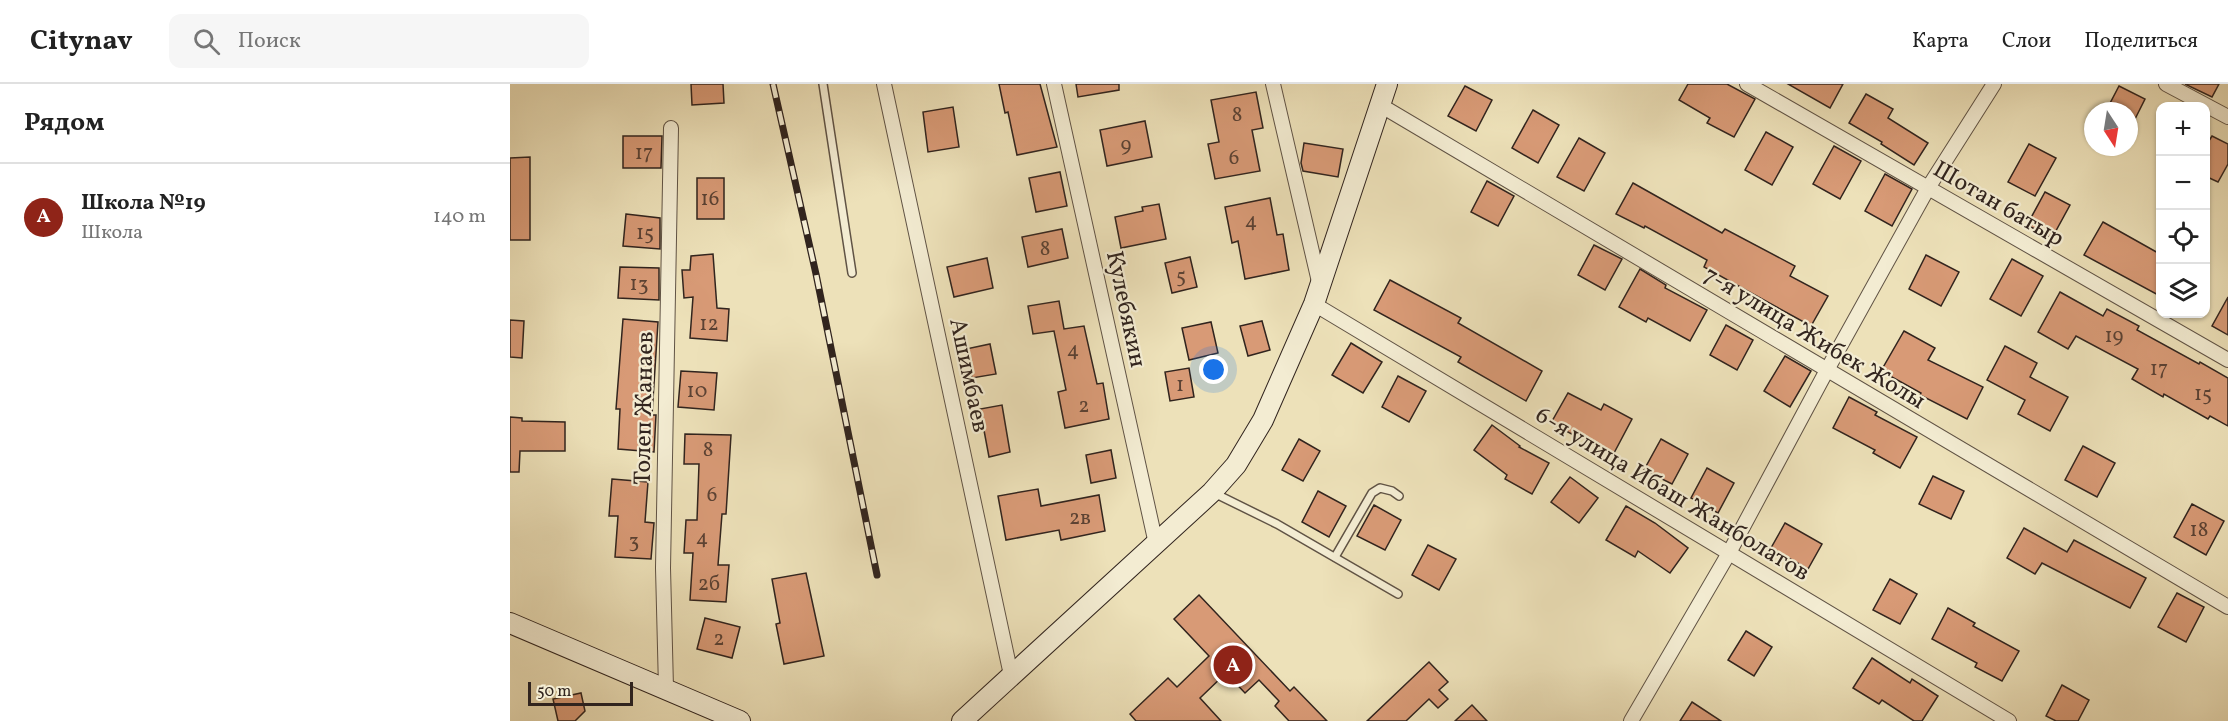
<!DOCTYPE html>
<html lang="ru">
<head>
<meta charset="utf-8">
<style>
  :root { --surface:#fff; --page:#f6f6f6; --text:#222; --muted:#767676; --line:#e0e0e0; --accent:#8f2418 }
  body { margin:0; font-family:Vollkorn,serif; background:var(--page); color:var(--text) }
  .controls { position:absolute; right:18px; top:18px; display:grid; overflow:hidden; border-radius:12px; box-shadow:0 2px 4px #0004 }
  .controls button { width:54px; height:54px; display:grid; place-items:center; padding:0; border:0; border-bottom:2px solid var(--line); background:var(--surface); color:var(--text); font:30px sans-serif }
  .compass { position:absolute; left:1574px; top:18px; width:54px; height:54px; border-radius:50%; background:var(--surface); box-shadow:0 2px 4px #0004; rotate:168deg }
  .scale { position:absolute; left:18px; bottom:15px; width:105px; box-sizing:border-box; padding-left:6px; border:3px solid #31241e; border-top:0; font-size:16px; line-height:21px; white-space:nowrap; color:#31241e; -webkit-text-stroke:4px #f3ecd2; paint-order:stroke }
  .you { position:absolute; left:704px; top:286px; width:21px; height:21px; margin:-15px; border:4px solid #fff; border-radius:50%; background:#1a73e8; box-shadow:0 0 0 9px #1a73e833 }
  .badge { display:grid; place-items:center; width:39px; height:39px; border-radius:50%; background:var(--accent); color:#fff; font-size:20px; font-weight:700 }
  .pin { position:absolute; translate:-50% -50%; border:3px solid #fff; box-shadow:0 2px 6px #0006 }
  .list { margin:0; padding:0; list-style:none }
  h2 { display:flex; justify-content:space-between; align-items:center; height:78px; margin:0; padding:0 24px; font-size:26px }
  h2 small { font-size:20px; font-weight:400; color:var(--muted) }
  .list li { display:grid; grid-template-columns:39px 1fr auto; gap:18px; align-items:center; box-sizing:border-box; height:108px; padding:0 24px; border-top:2px solid var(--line) }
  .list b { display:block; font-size:22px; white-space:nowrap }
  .list p { margin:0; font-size:20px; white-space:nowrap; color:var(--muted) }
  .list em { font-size:20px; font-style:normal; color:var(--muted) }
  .icon { flex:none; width:33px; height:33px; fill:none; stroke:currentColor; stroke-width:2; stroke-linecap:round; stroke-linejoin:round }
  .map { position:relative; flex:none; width:1718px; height:637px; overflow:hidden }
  header { display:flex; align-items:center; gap:36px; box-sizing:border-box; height:84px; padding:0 30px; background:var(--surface); border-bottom:2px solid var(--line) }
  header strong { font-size:28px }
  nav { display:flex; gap:33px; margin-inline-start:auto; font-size:21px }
  .search { width:420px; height:54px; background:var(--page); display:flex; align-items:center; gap:15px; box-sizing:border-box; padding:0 21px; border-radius:12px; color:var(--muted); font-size:22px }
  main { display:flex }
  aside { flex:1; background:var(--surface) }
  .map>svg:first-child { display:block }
  .building { fill:#d89a76; stroke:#31241e; stroke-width:1.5 }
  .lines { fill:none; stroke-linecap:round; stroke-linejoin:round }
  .lane-casing { stroke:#605345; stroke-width:10 }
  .street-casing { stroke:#605345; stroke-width:16 }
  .secondary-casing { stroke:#31241e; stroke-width:22 }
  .lane { stroke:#f3ecd2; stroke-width:7 }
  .street { stroke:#f3ecd2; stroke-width:14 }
  .secondary { stroke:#f3ecd2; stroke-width:20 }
  .rail-casing { stroke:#31241e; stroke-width:7 }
  .rail { stroke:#f3ecd2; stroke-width:4.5; stroke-dasharray:14; stroke-linecap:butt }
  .labels { text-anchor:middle; stroke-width:4.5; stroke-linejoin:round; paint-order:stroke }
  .number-label { font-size:21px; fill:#5b4234 }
  .street-label { font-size:24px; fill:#31241e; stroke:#f3ecd2 }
</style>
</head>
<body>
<header>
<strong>Citynav</strong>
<div class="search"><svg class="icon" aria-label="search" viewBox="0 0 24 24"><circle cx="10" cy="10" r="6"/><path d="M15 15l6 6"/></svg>Поиск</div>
<nav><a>Карта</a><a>Слои</a><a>Поделиться</a></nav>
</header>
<main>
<aside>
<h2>Рядом<small></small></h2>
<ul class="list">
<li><span class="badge">A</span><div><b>Школа №19</b><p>Школа</p></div><em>140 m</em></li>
</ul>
</aside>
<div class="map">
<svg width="1718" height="637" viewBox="0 0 1718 637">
  <rect width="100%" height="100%" fill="#ede1b9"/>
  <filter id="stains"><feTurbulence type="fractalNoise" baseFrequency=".00333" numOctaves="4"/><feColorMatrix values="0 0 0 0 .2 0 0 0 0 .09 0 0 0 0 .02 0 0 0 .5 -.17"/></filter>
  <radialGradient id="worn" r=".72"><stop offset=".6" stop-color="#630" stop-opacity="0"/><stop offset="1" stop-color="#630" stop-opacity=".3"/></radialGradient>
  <g class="building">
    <path d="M181,0H213L214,19L182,21Z"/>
    <path d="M489,0H530L547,63L507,71L498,28L495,29Z"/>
    <path d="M566,0H609V6L568,13Z"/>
    <path d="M1178,0H1217L1245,15L1224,53L1197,39L1200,34L1169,16Z"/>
    <path d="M1278,0H1333L1320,24Z"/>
    <path d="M1675,0H1709L1702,13Z"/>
    <path d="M955,2L982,16L966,47L938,32Z"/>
    <path d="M1609,2L1635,15L1619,47V27H1596Z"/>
    <path d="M746,8L753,44L742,46L750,87L705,95L698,60L709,58L701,16Z"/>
    <path d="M1356,10L1383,25L1378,34L1418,59L1404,81L1371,60L1372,58L1339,39Z"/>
    <path d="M443,23L449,63L418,68L413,28Z"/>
    <path d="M1023,26L1049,41L1028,79L1002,64Z"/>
    <path d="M635,37L642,73L597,82L590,46Z"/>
    <path d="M1256,48L1283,63L1262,101L1235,86Z"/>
    <path d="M113,52H152L151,84H113Z"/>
    <path d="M1702,52L1718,60V80L1708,98L1695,92V63Z"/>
    <path d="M1069,54L1095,69L1074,107L1047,93Z"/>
    <path d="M794,59L833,65L828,93L793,87L791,79Z"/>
    <path d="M1519,60L1546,74L1525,112L1498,98Z"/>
    <path d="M1324,62L1351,77L1330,115L1303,100Z"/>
    <path d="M20,73V156H0V74Z"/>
    <path d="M550,88L557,122L526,128L519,94Z"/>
    <path d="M1375,90L1402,105L1382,142L1355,127Z"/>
    <rect x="187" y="94" width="27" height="41"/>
    <path d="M977,97L1004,112L988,142L961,128Z"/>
    <path d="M1123,99L1212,149L1215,145L1285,182L1280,192L1318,212L1301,242L1194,183L1197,176L1135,142L1134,144L1106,130Z"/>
    <path d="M1535,108L1560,121L1542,154L1517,141Z"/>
    <path d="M760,114L767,151L773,150L779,186L735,195L728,157L722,159L715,123Z"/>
    <path d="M649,120L656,155L611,164L605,133L633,127L632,123Z"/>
    <path d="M116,130L150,134V165L113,162Z"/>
    <path d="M1593,138L1650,170V212L1574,171Z"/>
    <path d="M552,145L558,174L518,183L512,153Z"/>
    <path d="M1084,161L1112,175L1095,206L1068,191Z"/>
    <path d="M203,170L207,224L219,225L217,257L180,254L183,213L174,214L172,186H180L181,172Z"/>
    <path d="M1416,171L1449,188L1431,222L1399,205Z"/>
    <path d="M680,173L687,203L662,209L655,179Z"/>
    <path d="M477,174L483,204L444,213L437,183Z"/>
    <path d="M1502,175L1533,192L1511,232L1480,215Z"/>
    <path d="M110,183L149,184V216L108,214Z"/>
    <path d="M1130,185L1156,201L1155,204L1197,226L1180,257L1138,234L1136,238L1109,223Z"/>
    <path d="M880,196L951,234L948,239L1032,287L1016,317L948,278L951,273L864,226Z"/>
    <path d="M1550,208L1593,232L1597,225L1629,242L1627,246L1689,280L1690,278L1718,294V342L1700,332L1698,335L1654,310L1653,313L1622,295L1628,285L1566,252L1558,265L1528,248Z"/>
    <path d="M1718,213V251L1702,242Z"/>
    <path d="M549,217L554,245L574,242L587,300L593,299L599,335L555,344L548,308L556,306L544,247L523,250L518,222Z"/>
    <path d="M113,235L148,238L142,331H146L144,368L108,365L110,325H106Z"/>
    <path d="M0,236L14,237L12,274L0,273Z"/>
    <path d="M752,237L760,266L738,272L730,242Z"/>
    <path d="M701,238L708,269L679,276L672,244Z"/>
    <path d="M1216,241L1243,256L1227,286L1200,271Z"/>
    <path d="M1394,247L1425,264L1418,276L1473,303L1457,335L1410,311L1411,309L1371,287Z"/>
    <path d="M841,259L872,278L853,309L822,291Z"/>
    <path d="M480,260L486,290L462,294L456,265Z"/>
    <path d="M1495,262L1527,279L1520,293L1558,313L1540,347L1508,330L1515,316L1477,296Z"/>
    <path d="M1275,272L1301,287L1280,323L1254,307Z"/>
    <path d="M679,284L684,313L660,317L655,288Z"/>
    <path d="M171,287L207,289L204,326L168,323Z"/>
    <path d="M888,292L916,307L899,338L872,323Z"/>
    <path d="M1058,309L1091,326L1094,320L1122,335L1104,369L1070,351L1069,354L1041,339Z"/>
    <path d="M1339,313L1367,328L1365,331L1407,353L1390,384L1363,369L1365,366L1323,344Z"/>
    <path d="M492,321L500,368L479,373L470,325Z"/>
    <path d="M0,333L12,334V337L55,338V367H10L9,388H0Z"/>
    <path d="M982,341L1010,362L1009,363L1039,379L1022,410L995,395L997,391L964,366Z"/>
    <path d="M175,350L221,351L216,430H212L208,481H219L216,518L180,516L183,469H174L176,436H187L189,380H174Z"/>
    <path d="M789,355L810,367L793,397L772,386Z"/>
    <path d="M1151,355L1178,370L1162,400L1134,386Z"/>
    <path d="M1573,362L1605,379L1587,413L1555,396Z"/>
    <path d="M601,366L606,394L581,399L576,371Z"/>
    <path d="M1197,384L1224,399L1208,429L1181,414Z"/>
    <path d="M1423,392L1454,407L1441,435L1409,420Z"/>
    <path d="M1060,393L1088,414L1069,439L1041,418Z"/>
    <path d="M102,395L138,398L135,438L144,439L141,475L105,473L108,432H99Z"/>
    <path d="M528,405L531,422L589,411L595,447L551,456L549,446L496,456L488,412Z"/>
    <path d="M808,407L836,422L819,453L792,438Z"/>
    <path d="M1682,420L1714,437L1696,471L1664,453Z"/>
    <path d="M864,421L891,436L875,466L847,452Z"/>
    <path d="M1116,422L1145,439L1178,464L1160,489L1128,467L1125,473L1096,456Z"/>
    <path d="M1275,439L1312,460L1298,485L1261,464Z"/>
    <path d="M1514,444L1557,468L1564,456L1636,494L1620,524L1532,479L1525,490L1497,474Z"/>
    <path d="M918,461L946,475L929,506L902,491Z"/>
    <path d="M296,489L314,572L274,580L266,540L270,539L262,495Z"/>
    <path d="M1380,495L1407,510L1390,540L1363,526Z"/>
    <path d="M1667,509L1694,523L1676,558L1648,543Z"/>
    <path d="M689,511L780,607L784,603L817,637H779L765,622L769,617L749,596L735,609L716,589L690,614L711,637H626L620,630L658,594L667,603L699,572L664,535Z"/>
    <path d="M1438,524L1465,539L1463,542L1509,567L1492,597L1465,583L1467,579L1422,555Z"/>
    <path d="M195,534L230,543L222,574L187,565Z"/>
    <path d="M1236,547L1262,563L1244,592L1218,576Z"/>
    <path d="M1362,574L1400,599L1402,595L1428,612L1412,637H1404L1372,616L1369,620L1343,604Z"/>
    <path d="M919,578L938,598L929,606L938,615L928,624L919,615L896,637H857Z"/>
    <path d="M1552,601L1579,616L1568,637H1546L1536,632Z"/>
    <path d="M71,609L75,627L65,637H48L43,615Z"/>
    <path d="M1182,618L1211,637H1170Z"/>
    <path d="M962,621L977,637H945Z"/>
  </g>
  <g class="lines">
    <defs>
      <g id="lane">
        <path d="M313,0L342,189"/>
        <path d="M704,409L767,440L888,510"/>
        <path d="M825,473L862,409L870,404L882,407L889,412"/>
      </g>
      <g id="street">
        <path d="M374,0L501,591"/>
        <path d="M544,0L646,460"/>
        <path d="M763,0L810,202"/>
        <path d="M1237,0L1718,276"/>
        <path d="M1656,0L1718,33"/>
        <path d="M870,21L1718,523"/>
        <path d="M804,220L1499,637"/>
        <path d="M156,604L153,484L161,44"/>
        <path d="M1121,637L1219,469L1317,286L1418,104L1484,0"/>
      </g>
      <g id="secondary">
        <path d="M0,539L230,637"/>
        <path d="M452,637L702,408L726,381L753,336L804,220L877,0"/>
      </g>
    </defs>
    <use href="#lane" class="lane-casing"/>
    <use href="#street" class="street-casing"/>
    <use href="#secondary" class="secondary-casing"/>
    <use href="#lane" class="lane"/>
    <use href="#street" class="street"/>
    <use href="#secondary" class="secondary"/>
    <defs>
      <path id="rail" d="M263,0L306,190L367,491"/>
    </defs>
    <use href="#rail" class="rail-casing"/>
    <use href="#rail" class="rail"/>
  </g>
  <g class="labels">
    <g class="number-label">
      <text x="727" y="37">8</text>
      <text x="616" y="67">9</text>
      <text x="134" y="75">17</text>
      <text x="724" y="80">6</text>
      <text x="200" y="121">16</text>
      <text x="741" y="143">4</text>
      <text x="135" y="155">15</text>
      <text x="535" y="171">8</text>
      <text x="671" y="198">5</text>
      <text x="129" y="206">13</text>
      <text x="199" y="246">12</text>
      <text x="1604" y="258">19</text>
      <text x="563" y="272">4</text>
      <text x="1649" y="291">17</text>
      <text x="670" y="307">1</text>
      <text x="187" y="313">10</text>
      <text x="1693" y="316">15</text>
      <text x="574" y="328">2</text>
      <text x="198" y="372">8</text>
      <text x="202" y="417">6</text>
      <text x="570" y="440">2в</text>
      <text x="1689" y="452">18</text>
      <text x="192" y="460">4</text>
      <text x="124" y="463">3</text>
      <text x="199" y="506">2б</text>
      <text x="209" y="561">2</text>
    </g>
    <g class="street-label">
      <text transform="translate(1489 119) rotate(30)" y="8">Шотан батыр</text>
      <text transform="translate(617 225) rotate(78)" y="8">Кулебякин</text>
      <text transform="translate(1305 253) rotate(31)" y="8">7-я улица Жибек Жолы</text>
      <text transform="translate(460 291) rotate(78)" y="8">Ашимбаев</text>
      <text transform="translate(133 324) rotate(-89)" y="8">Толеп Жанаев</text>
      <text transform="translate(1163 409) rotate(31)" y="8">6-я улица Ибаш Жанболатов</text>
    </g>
  </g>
  <rect width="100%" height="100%" filter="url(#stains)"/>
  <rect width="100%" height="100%" fill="url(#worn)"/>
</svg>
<div class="controls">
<button>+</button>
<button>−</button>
<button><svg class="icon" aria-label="locate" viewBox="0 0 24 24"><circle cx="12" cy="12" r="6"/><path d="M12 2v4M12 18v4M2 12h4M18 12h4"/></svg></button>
<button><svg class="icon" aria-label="layers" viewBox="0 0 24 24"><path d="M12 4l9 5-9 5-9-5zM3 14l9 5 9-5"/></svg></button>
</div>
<svg class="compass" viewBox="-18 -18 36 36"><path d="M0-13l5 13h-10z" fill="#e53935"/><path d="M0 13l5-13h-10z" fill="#767676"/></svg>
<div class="scale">50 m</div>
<div class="you"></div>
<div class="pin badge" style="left:723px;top:581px">A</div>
</div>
</main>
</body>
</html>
